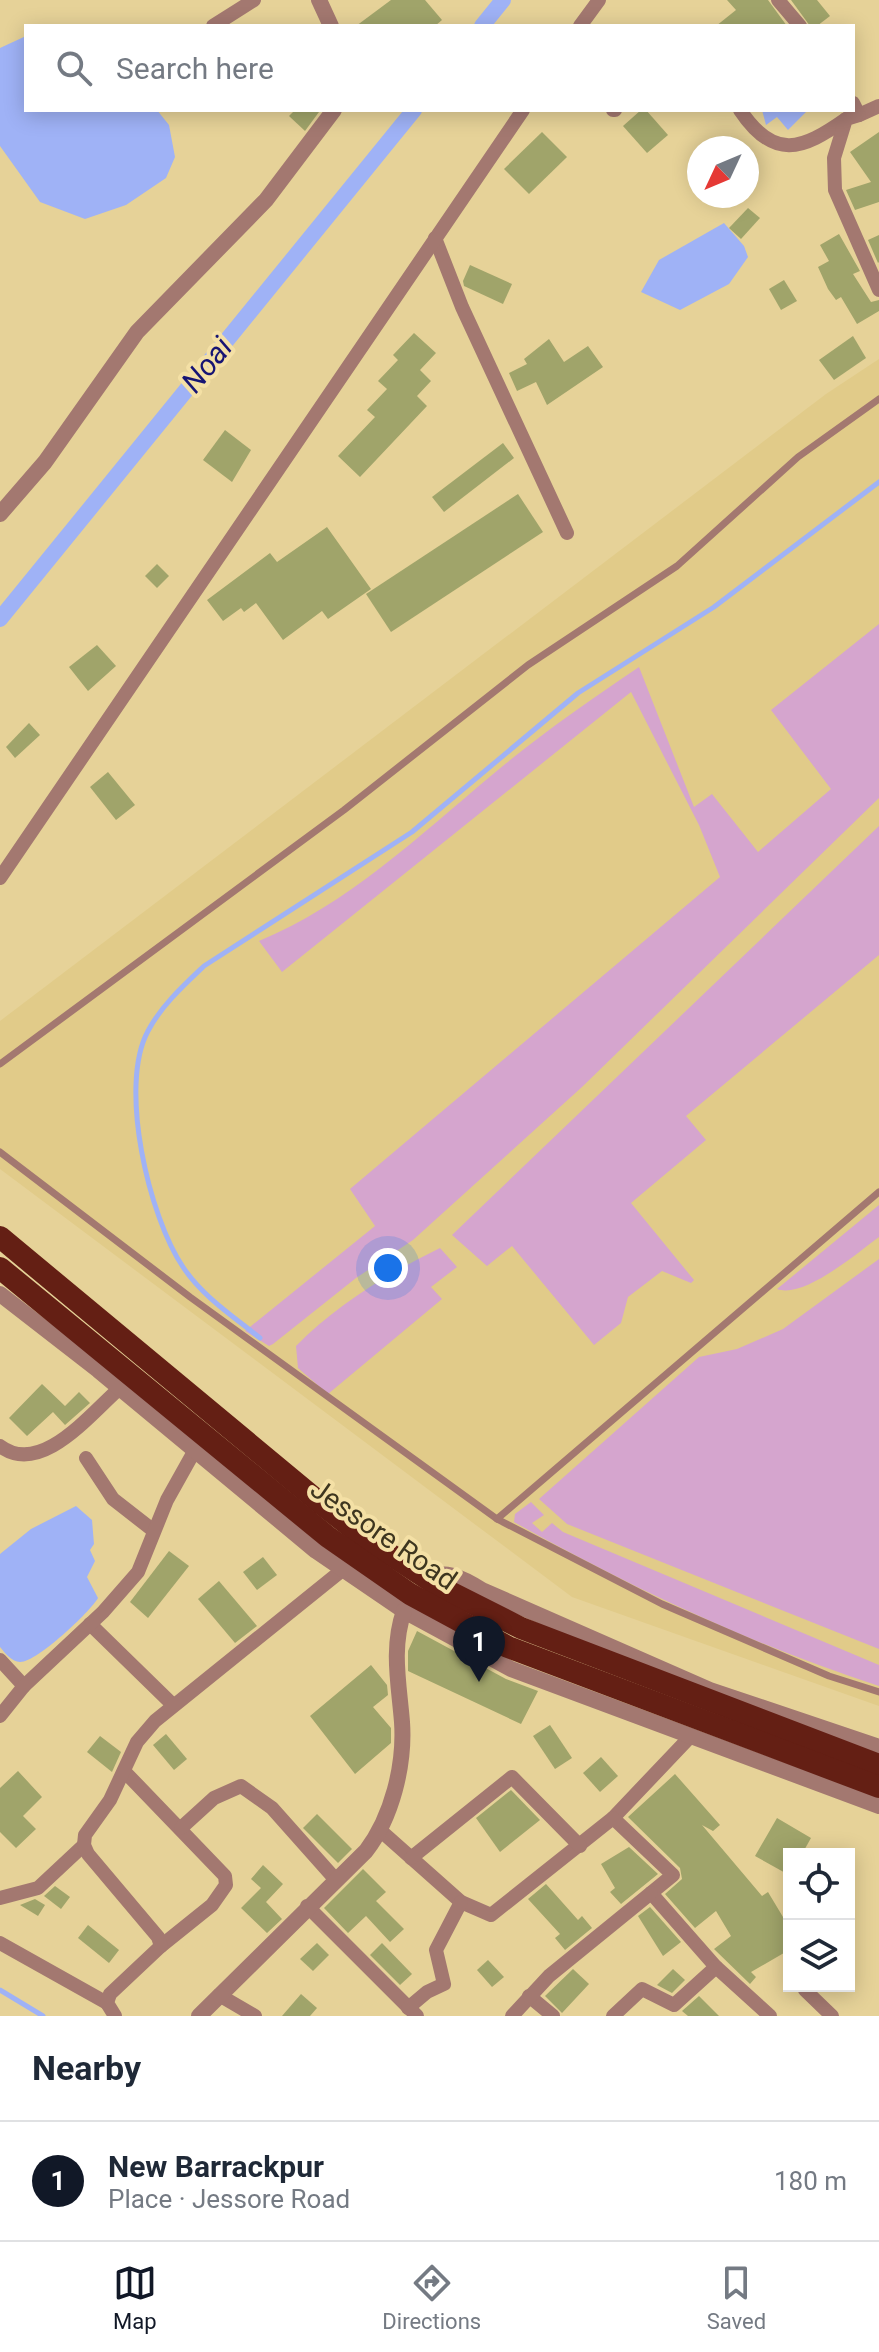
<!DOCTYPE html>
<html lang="en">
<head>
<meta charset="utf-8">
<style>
  :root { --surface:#fff; --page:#f2f2f3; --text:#1f2937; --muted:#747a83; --line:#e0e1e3; --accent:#111827 }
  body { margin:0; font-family:Roboto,sans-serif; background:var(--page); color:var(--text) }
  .controls { position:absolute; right:24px; bottom:24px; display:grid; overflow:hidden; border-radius:0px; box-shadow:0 4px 20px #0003 }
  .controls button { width:72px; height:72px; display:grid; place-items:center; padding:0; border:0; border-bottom:2px solid var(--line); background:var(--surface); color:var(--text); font:40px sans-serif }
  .compass { position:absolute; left:687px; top:136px; width:72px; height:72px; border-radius:50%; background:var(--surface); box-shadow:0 4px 20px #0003; rotate:226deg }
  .you { position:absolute; left:388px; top:1268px; width:28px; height:28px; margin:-20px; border:6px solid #fff; border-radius:50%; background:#1a73e8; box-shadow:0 0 0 12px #1a73e833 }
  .badge { display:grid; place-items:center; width:52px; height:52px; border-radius:50%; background:var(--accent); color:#fff; font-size:26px; font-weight:700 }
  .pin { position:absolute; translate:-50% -66px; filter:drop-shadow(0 2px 4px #0008) }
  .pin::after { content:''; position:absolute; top:42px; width:28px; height:24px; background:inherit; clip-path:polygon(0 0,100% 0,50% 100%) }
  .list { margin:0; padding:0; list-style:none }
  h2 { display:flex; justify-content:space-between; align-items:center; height:104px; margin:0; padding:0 32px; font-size:34px }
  h2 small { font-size:26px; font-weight:400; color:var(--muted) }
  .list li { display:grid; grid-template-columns:52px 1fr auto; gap:24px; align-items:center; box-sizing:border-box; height:120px; padding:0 32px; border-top:2px solid var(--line) }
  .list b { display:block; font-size:30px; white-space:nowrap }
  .list p { margin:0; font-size:26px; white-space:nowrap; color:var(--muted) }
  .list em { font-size:26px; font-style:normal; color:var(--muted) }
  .icon { flex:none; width:44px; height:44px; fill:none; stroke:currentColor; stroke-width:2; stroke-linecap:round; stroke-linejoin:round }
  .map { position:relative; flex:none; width:879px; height:2016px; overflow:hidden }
  .search { position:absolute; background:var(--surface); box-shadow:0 4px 20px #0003; left:24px; right:24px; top:24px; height:88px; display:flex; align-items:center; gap:20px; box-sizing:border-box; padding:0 28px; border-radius:0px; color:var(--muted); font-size:30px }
  .sheet { height:224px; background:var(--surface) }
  nav { display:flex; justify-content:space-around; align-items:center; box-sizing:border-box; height:112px; border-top:2px solid var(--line); background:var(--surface); font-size:22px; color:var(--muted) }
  nav a { display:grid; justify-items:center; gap:4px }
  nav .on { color:var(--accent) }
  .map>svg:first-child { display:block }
  .built { fill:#e1cb89 }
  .green { fill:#d5a5ce }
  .water { fill:#9fb2f6 }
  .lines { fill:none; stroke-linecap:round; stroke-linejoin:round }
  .stream { stroke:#9fb2f6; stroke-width:5 }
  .canal { stroke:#9fb2f6; stroke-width:16 }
  .building { fill:#a0a46a }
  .service { stroke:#a37870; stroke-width:7 }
  .minor { stroke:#a37870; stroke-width:14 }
  .tertiary { stroke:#a37870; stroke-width:16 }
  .trunk { stroke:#641f14; stroke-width:22 }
  .labels { text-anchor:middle; stroke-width:8; stroke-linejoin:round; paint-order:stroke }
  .street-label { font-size:28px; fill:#3e361f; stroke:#f4e0a5 }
  .water-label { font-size:30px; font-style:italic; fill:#161474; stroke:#f4e0a5 }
</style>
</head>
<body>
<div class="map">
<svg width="879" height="2016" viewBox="0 0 879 2016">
  <rect width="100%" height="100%" fill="#e6d298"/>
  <path class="built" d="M879,359V1706L572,1597L0,1169V1021L826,394Z"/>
  <g class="green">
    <path d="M879,624V798L582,1087L413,1240L356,1278L273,1344L269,1346L245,1331L375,1226L350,1189L720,877L699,825L631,692L282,972L259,941C347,905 420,835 492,775C538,736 589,701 639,667L694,807L712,794L758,852L831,789L771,710Z"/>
    <path d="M879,826V955L686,1116L706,1140L631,1203L694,1280L691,1283L662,1271L628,1297L621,1323L594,1345L512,1246L487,1266L452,1235Z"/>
    <path d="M879,1205V1237C857,1253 804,1299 777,1289Z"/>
    <path d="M440,1248L457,1267L431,1287L442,1299L328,1394L298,1368L296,1346C336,1305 389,1273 440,1248Z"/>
    <path d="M879,1259V1649L567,1524L539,1499L699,1357L737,1349L783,1329Z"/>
    <path d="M531,1502L544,1515L532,1523L542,1532L552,1523L563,1532L879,1665V1686C752,1645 630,1587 514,1522L515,1514Z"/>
  </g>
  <g class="water">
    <path d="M26,36V110H157L169,125L175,157L166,178L126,205L85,219L40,202L0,146V48Z"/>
    <path d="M762,110H808L788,130L777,117L766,125Z"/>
    <path d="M724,223L744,246L748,257L729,284L680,310L641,292L659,260Z"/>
    <path d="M76,1506L92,1520L94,1544L90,1550L95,1561L87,1577L98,1598C90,1612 36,1663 20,1662C12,1662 5,1653 0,1647V1554L31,1529Z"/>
  </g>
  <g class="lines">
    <g class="stream">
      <path d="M260,1338C234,1317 202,1296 183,1267C149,1217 118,1086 148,1031C161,1006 184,985 204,966L412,832L578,693L714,607L879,482"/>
      <path d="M0,1990L43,2016"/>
    </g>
    <g class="canal">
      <path d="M482,26L503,0"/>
      <path d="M0,619L414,110"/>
    </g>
  </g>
  <g class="building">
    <path d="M391,0H425L442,20L435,26H356Z"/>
    <path d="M727,0H768L787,26H716L736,10Z"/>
    <path d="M791,0H817L830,16L817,26H810Z"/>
    <path d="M295,110H316L319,112L305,131L289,116Z"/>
    <path d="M641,110H646L668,135L647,153L623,126Z"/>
    <path d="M542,132L567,157L529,194L504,169Z"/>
    <path d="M879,132V202L855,210L846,190L871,182L850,152Z"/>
    <path d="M748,208L760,218L741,239L729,228Z"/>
    <path d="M839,234L860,271L853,274L871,302L879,300V311L857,324L841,297L836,300L828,289L818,267L829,261L820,245Z"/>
    <path d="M879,235V262L878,263L868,240Z"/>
    <path d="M470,265L512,284L503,304L464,286L463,281Z"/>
    <path d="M784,280L797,301L781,310L769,289Z"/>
    <path d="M414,333L436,353L420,370L431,381L417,396L427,406L360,477L338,456L375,417L367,410L387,389L378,381L398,360L393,355Z"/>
    <path d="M853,336L866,358L834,380L819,360Z"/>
    <path d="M549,339L564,362L588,346L603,367L547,405L536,382L517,391L509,373L527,364L524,359Z"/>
    <path d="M225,430L251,450L232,482L203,460Z"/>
    <path d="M503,443L514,458L444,512L432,497Z"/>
    <path d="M518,494L543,532L391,632L366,594Z"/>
    <path d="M327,527L371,589L328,619L322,611L283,640L256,603L244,612L241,608L223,621L207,600L270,553L277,562Z"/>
    <path d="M157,564L169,576L157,588L145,576Z"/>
    <path d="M97,645L116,666L88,691L69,667Z"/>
    <path d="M29,723L40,735L15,758L6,747Z"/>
    <path d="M108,772L135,805L116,820L90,787Z"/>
    <path d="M42,1384L65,1406L79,1392L90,1403L65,1425L53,1412L27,1436L9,1418Z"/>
    <path d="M169,1551L189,1566L148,1618L130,1602Z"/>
    <path d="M263,1557L277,1575L257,1590L243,1572Z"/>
    <path d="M219,1581L257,1626L235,1643L198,1599Z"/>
    <path d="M417,1631L506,1679L538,1691L521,1724L408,1671V1651Z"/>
    <path d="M371,1665L387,1685L388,1695L373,1707L391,1728V1743L355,1774L310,1716Z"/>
    <path d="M550,1725L572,1758L555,1769L533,1736Z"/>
    <path d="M166,1734L187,1759L174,1770L153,1745Z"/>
    <path d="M100,1736L121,1752L112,1772L87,1752Z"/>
    <path d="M601,1757L618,1776L600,1792L583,1773Z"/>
    <path d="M18,1771L42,1797L23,1816L36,1829L16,1848L0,1832V1788Z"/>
    <path d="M675,1774L720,1825L713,1831L702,1825L762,1896L768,1892L789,1927V1950L751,1972L756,1977L750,1984L714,1949L731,1936L716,1911L695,1928L665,1894L682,1879L680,1868L628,1817Z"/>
    <path d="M511,1790L540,1820L500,1852L476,1818Z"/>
    <path d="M317,1814L352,1849L338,1863L303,1828Z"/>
    <path d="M777,1818L811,1838L802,1854H789V1875L755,1856Z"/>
    <path d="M629,1847L658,1874L621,1904L610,1892L615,1888L601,1864Z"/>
    <path d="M263,1865L283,1884L266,1902L282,1919L267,1933L241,1908L261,1888L251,1879Z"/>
    <path d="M363,1869L386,1892L376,1901L404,1929L390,1942L366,1916L348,1933L324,1908Z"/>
    <path d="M546,1884L578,1920L582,1916L592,1928L565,1950L555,1938L560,1934L528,1899Z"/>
    <path d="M55,1886L70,1897L61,1909L44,1896Z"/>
    <path d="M35,1899L45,1905L38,1916L20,1905Z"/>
    <path d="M650,1907L681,1942L663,1956L638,1916Z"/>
    <path d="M88,1925L119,1950L109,1963L78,1938Z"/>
    <path d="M317,1943L329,1955L313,1971L300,1959Z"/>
    <path d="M382,1943L412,1974L400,1985L370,1955Z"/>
    <path d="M488,1960L504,1977L492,1987L477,1970Z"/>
    <path d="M573,1969L589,1984L562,2013L545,1996Z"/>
    <path d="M673,1969L685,1980L672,1993L657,1985Z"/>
    <path d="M301,1994L317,2008L310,2016H282Z"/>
    <path d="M699,1996L719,2016H688L682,2011Z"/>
  </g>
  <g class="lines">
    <g class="service">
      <path d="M0,1064L344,810L528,665L677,566L798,457L879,399"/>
      <path d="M0,1152L190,1297L497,1519L662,1604L829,1676L879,1692"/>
      <path d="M497,1519L879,1192"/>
    </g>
    <g class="minor">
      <path d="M778,0L800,26"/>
      <path d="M213,26L254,0"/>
      <path d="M580,26L599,0"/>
      <path d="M853,103L859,115L879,106"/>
      <path d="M613,110H615"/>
      <path d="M740,110C774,161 802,150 846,119"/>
      <path d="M859,115L846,119L834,158L835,190L879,290"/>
      <path d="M435,238L462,307L567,533"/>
      <path d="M0,878L523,110"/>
      <path d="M0,1446C41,1477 90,1414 120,1388"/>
      <path d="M86,1458L113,1499L154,1531"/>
      <path d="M90,1624L172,1704"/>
      <path d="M0,1660L24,1686"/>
      <path d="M0,1716L24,1686L103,1612L138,1572L167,1500L200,1441"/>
      <path d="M124,1771L225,1876L226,1885L212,1905L161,1946"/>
      <path d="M613,1818L689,1738"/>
      <path d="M181,1828L214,1798L241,1786L272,1808L336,1880"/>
      <path d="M381,1831L461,1902L491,1915L613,1818L673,1875L651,1893L716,1967L770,2016"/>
      <path d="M411,1858L512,1777L580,1846"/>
      <path d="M0,1898L38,1888L84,1845"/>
      <path d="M307,1906L417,2016"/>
      <path d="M0,1943L107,2003"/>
      <path d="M805,1990L832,2016"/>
      <path d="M219,1995L255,2016"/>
      <path d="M529,1996L553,2016"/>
      <path d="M408,2008L427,1992L444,1984L436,1950L461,1902"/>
      <path d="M115,2016L107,2003L110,1994L161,1946L158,1937L88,1854L84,1845L85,1835L110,1800L137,1742L155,1721L351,1563"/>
      <path d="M512,2016L549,1976L651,1893"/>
      <path d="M613,2016L642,1989L674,2005L716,1967"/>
    </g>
    <g class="tertiary">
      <path d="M319,0L331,26"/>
      <path d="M0,514L45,462L137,332L266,200L334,110"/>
      <path d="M0,1294L98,1370L316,1551L404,1611L511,1669L879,1806"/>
      <path d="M423,1577C447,1570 461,1577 482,1590L710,1690L879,1747"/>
      <path d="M199,2016L366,1851C392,1817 405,1765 402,1722C399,1684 391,1648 404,1611"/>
    </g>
    <g class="trunk">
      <path d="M0,1237L319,1502L365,1538L440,1587L521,1628L879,1765"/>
      <path d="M0,1268L328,1537L410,1594L508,1647L879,1787"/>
    </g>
  </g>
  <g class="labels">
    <g class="street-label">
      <text transform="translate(384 1534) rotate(35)" y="10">Jessore Road</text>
    </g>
    <g class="water-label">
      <text transform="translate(207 365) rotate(-51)" y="10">Noai</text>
    </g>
  </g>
</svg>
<div class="controls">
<button><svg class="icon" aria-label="locate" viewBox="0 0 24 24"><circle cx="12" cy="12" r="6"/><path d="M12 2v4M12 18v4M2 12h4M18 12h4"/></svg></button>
<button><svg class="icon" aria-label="layers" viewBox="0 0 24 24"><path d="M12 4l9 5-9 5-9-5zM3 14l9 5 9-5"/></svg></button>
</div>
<svg class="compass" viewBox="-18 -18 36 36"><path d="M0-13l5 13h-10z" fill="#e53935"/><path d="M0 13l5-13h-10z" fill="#747a83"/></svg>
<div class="you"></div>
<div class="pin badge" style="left:479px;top:1682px">1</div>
<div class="search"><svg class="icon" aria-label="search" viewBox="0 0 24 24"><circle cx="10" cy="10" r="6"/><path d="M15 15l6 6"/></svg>Search here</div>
</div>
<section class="sheet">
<h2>Nearby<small></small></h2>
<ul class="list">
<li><span class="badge">1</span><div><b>New Barrackpur</b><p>Place · Jessore Road</p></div><em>180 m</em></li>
</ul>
</section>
<nav>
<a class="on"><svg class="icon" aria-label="map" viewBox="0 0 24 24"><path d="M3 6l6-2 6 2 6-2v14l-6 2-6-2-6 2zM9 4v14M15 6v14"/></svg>Map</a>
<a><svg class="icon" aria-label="directions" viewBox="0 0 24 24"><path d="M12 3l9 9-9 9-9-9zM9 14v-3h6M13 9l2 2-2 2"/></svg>Directions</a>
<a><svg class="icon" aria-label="saved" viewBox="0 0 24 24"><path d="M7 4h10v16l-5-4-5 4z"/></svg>Saved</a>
</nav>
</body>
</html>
